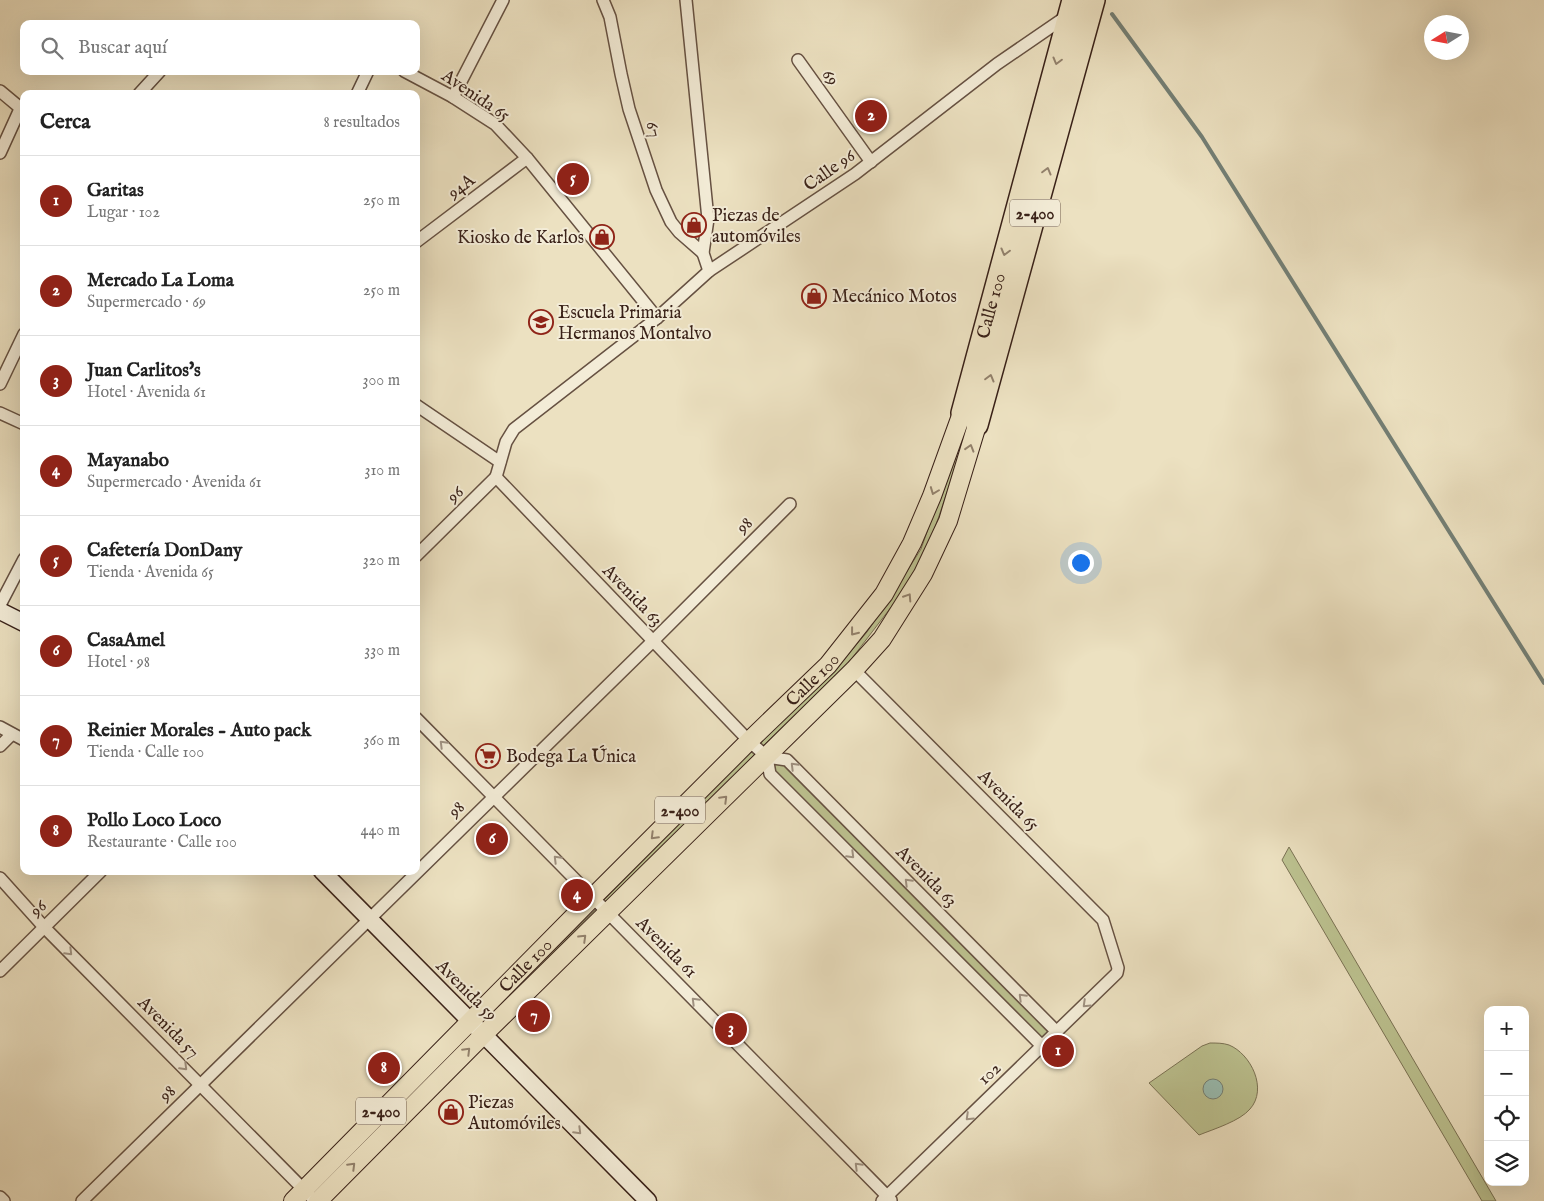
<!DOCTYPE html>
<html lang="es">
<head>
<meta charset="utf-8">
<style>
  :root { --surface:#fff; --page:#f2f2f2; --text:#222; --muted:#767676; --line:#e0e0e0; --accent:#8f2418 }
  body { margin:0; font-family:"IM FELL English",serif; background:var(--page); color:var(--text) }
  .controls { position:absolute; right:15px; bottom:15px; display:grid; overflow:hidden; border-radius:10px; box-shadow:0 5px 20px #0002 }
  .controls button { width:45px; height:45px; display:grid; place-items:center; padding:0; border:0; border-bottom:1px solid var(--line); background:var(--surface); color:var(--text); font:25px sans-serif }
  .compass { position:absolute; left:1424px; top:15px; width:45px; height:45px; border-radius:50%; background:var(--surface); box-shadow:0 5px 20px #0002; rotate:259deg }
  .you { position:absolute; left:1080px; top:562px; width:18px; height:18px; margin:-12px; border:4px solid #fff; border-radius:50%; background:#1a73e8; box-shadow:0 0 0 8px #1a73e833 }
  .badge { display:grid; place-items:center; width:32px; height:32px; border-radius:50%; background:var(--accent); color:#fff; font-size:16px; font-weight:700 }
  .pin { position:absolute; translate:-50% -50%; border:2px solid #fff; box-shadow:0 1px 5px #0006 }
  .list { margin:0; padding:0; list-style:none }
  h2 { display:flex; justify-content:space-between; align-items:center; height:65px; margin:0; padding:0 20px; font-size:21px }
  h2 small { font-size:16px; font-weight:400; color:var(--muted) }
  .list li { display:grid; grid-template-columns:32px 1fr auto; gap:15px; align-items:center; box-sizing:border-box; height:90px; padding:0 20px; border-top:1px solid var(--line) }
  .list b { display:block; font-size:19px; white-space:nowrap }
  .list p { margin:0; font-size:16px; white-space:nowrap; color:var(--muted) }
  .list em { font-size:16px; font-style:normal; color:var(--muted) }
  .icon { flex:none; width:28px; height:28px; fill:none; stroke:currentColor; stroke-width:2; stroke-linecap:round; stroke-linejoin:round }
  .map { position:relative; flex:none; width:1544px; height:1201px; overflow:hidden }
  .search { position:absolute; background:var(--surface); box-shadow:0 5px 20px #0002; left:20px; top:20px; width:400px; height:55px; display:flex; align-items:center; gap:12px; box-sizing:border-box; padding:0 18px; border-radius:10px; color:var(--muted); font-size:19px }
  .panel { position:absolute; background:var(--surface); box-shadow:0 5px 20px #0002; left:20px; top:90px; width:400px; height:785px; border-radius:10px }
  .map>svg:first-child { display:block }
  .green { fill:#bcc290; stroke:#7a7254 }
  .water { fill:#99beb3; stroke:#737f75 }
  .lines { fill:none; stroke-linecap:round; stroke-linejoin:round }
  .stream { stroke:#737f75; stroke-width:4 }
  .street-casing { stroke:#665142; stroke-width:14 }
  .secondary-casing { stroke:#392118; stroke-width:19 }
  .primary-casing { stroke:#392118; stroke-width:20 }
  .highway-casing { stroke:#392118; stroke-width:24 }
  .street { stroke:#f3ecd7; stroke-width:11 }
  .secondary { stroke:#f3ecd7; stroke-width:16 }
  .primary { stroke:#ece1c1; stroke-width:18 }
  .highway { stroke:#ece1c1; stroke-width:21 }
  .oneway { stroke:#92816c }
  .oneway2 { stroke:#9f9181 }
  .labels { text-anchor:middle; stroke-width:4; stroke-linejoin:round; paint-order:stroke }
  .shield { fill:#f3ecd7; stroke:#715e51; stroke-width:1 }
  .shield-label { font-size:16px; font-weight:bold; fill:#392118 }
  .street-label { font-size:18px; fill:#392118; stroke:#f3ecd7 }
  .poi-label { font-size:18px; fill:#392118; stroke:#f3ecd7; text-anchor:start }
</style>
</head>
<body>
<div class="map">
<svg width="1544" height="1201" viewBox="0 0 1544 1201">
  <rect width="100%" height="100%" fill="#ece1c1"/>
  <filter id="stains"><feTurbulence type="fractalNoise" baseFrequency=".004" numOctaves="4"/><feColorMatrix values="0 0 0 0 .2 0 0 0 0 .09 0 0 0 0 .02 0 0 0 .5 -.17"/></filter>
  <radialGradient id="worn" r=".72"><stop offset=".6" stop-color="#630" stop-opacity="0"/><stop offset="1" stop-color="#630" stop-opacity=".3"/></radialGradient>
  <g class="green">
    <path d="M972,416L939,516L926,552L895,602L846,666L763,746L760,743L841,663L867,632L890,598L921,549L961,435Z"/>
    <path d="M752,750L756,753L607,903L604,900Z"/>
    <path d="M772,761L785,763L1051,1031L1042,1041L774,771Z"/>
    <path d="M1289,847L1496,1201H1482L1282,860Z"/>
    <path d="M597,908L600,910L483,1024L481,1022Z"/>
    <path d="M1210,1043C1217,1043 1223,1043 1229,1045C1251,1054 1268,1089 1250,1109C1240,1121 1214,1129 1199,1135L1149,1083L1202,1046Z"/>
  </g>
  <circle class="water" cx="1213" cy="1089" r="10"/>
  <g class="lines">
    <path class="stream" d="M1112,14L1202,137L1544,683"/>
    <defs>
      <g id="street">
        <path d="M603,0L610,17L621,74L629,109L656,190L671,222L679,232L703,253"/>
        <path d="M686,0L708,219L703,253L709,271"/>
        <path d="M798,60L871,162"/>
        <path d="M404,71L453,97L495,124L527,158L657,318"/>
        <path d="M0,91L24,111"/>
        <path d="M139,94L160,71"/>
        <path d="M357,94L368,71"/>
        <path d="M453,97L503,0"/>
        <path d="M0,153L20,109"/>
        <path d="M416,242L527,158"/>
        <path d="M0,384L24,334"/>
        <path d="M416,405L500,462"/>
        <path d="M0,413L24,424"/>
        <path d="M496,477L506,442L514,429L657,318L709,271L855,174L997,64L1067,16"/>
        <path d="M496,477L749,741L767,757"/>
        <path d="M416,556L496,477"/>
        <path d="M0,605L24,559"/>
        <path d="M854,670L1103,920L1118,968L1117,973L882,1201"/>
        <path d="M416,718L891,1200"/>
        <path d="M0,727L24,740"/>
        <path d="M0,746L12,734"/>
        <path d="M0,878L44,927L315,1201"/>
        <path d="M0,971L101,871"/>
        <path d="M1042,1046L770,774L767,757L787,760L1057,1032"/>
        <path d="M0,1197L4,1201"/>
        <path d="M82,1201L653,641L790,504"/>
      </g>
      <g id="secondary">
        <path d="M0,611L24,623"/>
        <path d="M322,871L648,1201"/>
      </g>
      <g id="primary">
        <path id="s1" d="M293,1201L594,896L749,741L828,665L884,594L912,543L932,496L962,413"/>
        <path d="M318,1201L483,1035L854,670L882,639L923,574L948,521L977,425"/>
      </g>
      <g id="highway">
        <path id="s2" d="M962,413L1073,0"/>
        <path d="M977,425L1094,0"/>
      </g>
    </defs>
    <use href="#street" class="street-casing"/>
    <use href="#secondary" class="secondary-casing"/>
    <use href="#primary" class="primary-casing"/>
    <use href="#highway" class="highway-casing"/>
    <use href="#street" class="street"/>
    <use href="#secondary" class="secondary"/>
    <use href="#primary" class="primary"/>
    <use href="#highway" class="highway"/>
  </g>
  <defs><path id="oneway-chevron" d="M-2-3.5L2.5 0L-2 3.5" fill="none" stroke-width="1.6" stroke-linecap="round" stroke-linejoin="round" transform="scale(1.25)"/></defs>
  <g class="oneway">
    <use href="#oneway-chevron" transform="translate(1057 61) rotate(105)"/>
    <use href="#oneway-chevron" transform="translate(1047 171) rotate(-75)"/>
    <use href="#oneway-chevron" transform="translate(1005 252) rotate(105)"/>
    <use href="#oneway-chevron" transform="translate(990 378) rotate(-75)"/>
    <use href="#oneway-chevron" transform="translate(970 448) rotate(-73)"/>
    <use href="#oneway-chevron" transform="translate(934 491) rotate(111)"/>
    <use href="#oneway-chevron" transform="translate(908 597) rotate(-57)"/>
    <use href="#oneway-chevron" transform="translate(854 632) rotate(128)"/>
    <use href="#oneway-chevron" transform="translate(724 799) rotate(-45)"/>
    <use href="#oneway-chevron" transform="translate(654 836) rotate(135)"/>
    <use href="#oneway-chevron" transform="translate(583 938) rotate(-44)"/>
    <use href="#oneway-chevron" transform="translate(467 1051) rotate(-45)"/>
    <use href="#oneway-chevron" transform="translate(352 1166) rotate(-45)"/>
  </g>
  <g class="oneway2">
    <use href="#oneway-chevron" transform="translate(443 744) rotate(-135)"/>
    <use href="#oneway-chevron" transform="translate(794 766) rotate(-135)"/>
    <use href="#oneway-chevron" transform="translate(851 855) rotate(45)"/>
    <use href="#oneway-chevron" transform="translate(557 859) rotate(-135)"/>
    <use href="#oneway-chevron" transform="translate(908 882) rotate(-135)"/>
    <use href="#oneway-chevron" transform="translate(69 952) rotate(45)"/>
    <use href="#oneway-chevron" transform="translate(1022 997) rotate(-135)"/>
    <use href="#oneway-chevron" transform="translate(695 1001) rotate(-135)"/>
    <use href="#oneway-chevron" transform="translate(1086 1004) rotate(136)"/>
    <use href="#oneway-chevron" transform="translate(184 1067) rotate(45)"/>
    <use href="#oneway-chevron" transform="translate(969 1117) rotate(136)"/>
    <use href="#oneway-chevron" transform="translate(578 1131) rotate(45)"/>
    <use href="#oneway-chevron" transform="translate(858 1166) rotate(-135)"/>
  </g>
  <defs>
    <symbol id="shop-ring" viewBox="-11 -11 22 22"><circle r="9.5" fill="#f3ecd7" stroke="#8f2418" stroke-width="1.5"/><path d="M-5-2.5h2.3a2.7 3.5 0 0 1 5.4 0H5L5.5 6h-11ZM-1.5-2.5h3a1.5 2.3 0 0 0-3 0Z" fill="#8f2418"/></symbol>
    <symbol id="school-ring" viewBox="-11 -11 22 22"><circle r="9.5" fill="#f3ecd7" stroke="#8f2418" stroke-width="1.5"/><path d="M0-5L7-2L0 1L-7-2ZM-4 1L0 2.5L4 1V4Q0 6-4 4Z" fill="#8f2418"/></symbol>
    <symbol id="supermarket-ring" viewBox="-11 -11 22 22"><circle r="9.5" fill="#f3ecd7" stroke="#8f2418" stroke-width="1.5"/><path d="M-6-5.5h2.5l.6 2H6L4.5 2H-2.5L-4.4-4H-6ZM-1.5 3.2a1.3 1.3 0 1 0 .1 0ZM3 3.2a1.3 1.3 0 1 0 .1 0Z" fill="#8f2418"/></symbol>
  </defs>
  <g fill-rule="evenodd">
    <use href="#shop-ring" x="680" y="211" width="28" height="28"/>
    <use href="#shop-ring" x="588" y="223" width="28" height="28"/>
    <use href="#shop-ring" x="800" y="282" width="28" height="28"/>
    <use href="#school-ring" x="527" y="308" width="28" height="28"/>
    <use href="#supermarket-ring" x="474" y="742" width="28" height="28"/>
    <use href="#shop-ring" x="437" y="1098" width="28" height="28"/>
  </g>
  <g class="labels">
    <g class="shield">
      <rect x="1010" y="199.5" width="50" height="27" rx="4"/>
      <rect x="655" y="796.5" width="50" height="27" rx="4"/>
      <rect x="356" y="1097.5" width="50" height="27" rx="4"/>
    </g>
    <g class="shield-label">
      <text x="1035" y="219">2-400</text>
      <text x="680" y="816">2-400</text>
      <text x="381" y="1117">2-400</text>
    </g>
    <g class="street-label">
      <text transform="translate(831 77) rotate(54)" y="6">69</text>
      <text transform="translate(476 95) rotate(34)" y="6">Avenida 65</text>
      <text transform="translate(654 129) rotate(72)" y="6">67</text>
      <text transform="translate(829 170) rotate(-35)" y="6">Calle 96</text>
      <text transform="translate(461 186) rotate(-37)" y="6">94A</text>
      <text dy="6" stroke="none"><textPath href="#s2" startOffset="111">Calle 100</textPath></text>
      <text transform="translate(455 494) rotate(-44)" y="6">96</text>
      <text transform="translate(744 525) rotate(-45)" y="6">98</text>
      <text transform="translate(633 595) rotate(46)" y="6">Avenida 63</text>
      <text dy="6" stroke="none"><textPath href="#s1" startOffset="736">Calle 100</textPath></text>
      <text transform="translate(1009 800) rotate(45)" y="6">Avenida 65</text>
      <text transform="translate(456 809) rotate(-45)" y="6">98</text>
      <text transform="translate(927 876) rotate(45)" y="6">Avenida 63</text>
      <text transform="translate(38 908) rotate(-44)" y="6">96</text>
      <text transform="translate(667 947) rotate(45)" y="6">Avenida 61</text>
      <text dy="6" stroke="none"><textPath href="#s1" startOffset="331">Calle 100</textPath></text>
      <text transform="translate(467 990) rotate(45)" y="6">Avenida 59</text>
      <text transform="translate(169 1027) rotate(45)" y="6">Avenida 57</text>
      <text transform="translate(989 1073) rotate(-44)" y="6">102</text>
      <text transform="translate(167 1093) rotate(-44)" y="6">98</text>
    </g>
    <g class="poi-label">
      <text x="712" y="221">Piezas de<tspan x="712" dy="21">automóviles</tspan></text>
      <text x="584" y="243" text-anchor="end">Kiosko de Karlos</text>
      <text x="832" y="302">Mecánico Motos</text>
      <text x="558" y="318">Escuela Primaria<tspan x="558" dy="21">Hermanos Montalvo</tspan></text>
      <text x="506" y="762">Bodega La Única</text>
      <text x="468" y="1108">Piezas<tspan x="468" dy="21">Automóviles</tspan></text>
    </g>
  </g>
  <rect width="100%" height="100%" filter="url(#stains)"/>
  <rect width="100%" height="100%" fill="url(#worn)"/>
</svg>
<div class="controls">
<button>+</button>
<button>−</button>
<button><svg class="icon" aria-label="locate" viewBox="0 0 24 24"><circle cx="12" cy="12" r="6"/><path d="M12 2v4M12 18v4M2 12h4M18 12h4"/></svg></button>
<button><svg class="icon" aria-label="layers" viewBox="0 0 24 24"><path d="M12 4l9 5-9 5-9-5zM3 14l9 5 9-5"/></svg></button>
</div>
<svg class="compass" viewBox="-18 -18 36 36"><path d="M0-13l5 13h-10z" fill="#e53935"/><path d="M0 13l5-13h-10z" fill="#767676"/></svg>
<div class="you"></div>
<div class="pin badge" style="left:1058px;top:1051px">1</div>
<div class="pin badge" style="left:871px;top:116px">2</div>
<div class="pin badge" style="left:731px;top:1029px">3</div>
<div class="pin badge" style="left:577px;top:895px">4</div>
<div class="pin badge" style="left:573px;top:179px">5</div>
<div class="pin badge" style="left:492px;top:839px">6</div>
<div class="pin badge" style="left:534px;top:1016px">7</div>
<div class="pin badge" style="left:384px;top:1068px">8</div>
<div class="search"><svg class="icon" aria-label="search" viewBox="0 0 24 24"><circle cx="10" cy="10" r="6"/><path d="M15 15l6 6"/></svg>Buscar aquí</div>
<section class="panel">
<h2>Cerca<small>8 resultados</small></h2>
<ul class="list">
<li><span class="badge">1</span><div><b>Garitas</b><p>Lugar · 102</p></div><em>250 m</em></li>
<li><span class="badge">2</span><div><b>Mercado La Loma</b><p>Supermercado · 69</p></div><em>250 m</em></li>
<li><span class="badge">3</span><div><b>Juan Carlitos's</b><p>Hotel · Avenida 61</p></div><em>300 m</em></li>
<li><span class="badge">4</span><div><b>Mayanabo</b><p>Supermercado · Avenida 61</p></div><em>310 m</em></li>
<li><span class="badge">5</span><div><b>Cafetería DonDany</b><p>Tienda · Avenida 65</p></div><em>320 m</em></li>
<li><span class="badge">6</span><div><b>CasaAmel</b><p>Hotel · 98</p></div><em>330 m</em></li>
<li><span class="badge">7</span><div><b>Reinier Morales - Auto pack</b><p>Tienda · Calle 100</p></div><em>360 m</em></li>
<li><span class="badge">8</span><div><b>Pollo Loco Loco</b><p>Restaurante · Calle 100</p></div><em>440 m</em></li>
</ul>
</section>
</div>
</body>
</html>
